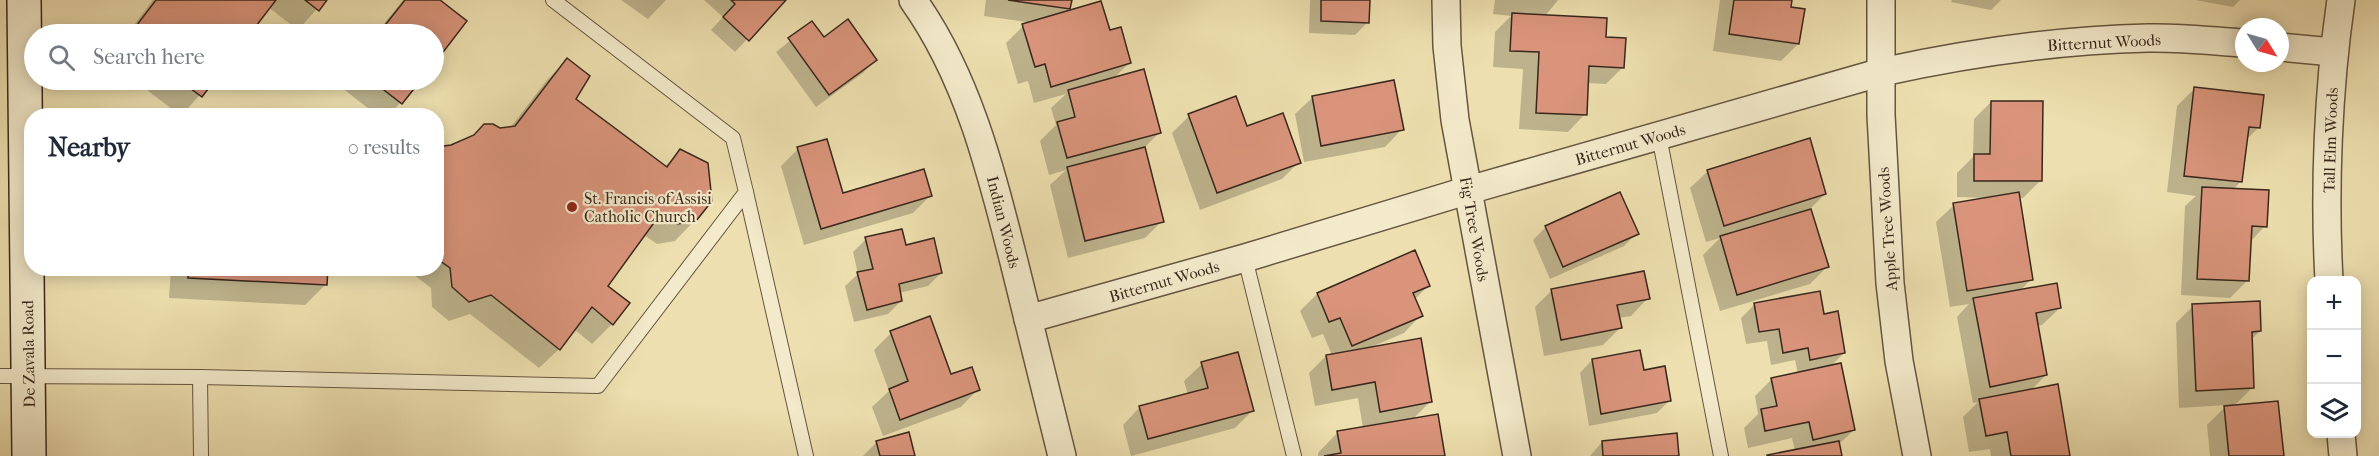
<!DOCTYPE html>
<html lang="en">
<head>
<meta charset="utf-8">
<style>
  :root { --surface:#fff; --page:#f6f6f7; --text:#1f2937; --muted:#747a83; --line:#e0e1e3 }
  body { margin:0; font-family:"IM FELL French Canon",serif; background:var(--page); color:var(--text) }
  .controls { position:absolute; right:18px; bottom:18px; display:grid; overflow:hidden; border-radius:12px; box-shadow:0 3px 15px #0003 }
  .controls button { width:54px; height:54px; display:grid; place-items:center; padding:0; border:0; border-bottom:2px solid var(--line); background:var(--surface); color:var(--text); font:30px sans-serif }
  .compass { position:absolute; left:2235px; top:18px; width:54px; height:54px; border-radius:50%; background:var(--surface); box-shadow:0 3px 15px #0003; rotate:127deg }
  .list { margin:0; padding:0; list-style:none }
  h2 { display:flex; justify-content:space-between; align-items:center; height:78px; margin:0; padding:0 24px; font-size:26px }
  h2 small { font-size:20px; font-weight:400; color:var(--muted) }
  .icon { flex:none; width:33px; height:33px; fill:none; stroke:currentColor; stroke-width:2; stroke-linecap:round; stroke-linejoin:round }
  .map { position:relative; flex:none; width:2379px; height:456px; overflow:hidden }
  .search { position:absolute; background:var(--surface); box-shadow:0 3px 15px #0003; left:24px; top:24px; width:420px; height:66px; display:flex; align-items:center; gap:15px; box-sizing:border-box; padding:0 21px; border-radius:33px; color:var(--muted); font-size:22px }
  .panel { position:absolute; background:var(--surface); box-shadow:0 3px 15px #0003; left:24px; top:108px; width:420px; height:168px; border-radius:24px }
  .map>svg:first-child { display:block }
  .shadow { fill:#0003 }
  .building { fill:#d9947b; stroke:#38271b; stroke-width:1.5 }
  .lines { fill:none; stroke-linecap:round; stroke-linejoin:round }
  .service-casing { stroke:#655540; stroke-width:16 }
  .minor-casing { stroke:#655540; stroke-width:30 }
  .secondary-casing { stroke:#38271b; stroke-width:36 }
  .service { stroke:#f3eacb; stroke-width:14 }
  .minor { stroke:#f3eacb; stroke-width:27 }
  .secondary { stroke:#f3eacb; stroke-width:33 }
  .poi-dot { fill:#8f2418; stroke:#f3eacb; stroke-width:2 }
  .labels { text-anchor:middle; stroke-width:4.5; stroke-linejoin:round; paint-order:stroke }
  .street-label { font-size:16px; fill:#38271b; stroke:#f3eacb }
  .poi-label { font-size:16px; fill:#38271b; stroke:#f3eacb; text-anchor:start }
</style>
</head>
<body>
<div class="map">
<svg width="2379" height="456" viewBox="0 0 2379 456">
  <rect width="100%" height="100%" fill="#eddfaf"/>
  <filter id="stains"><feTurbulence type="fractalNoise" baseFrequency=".00333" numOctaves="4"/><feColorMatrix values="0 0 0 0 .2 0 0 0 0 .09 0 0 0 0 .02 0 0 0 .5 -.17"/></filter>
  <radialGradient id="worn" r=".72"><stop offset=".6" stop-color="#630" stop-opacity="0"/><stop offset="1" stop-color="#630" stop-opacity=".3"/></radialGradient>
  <g class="shadow">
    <path d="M153,0H325L298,30L268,7L248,34H127Z"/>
    <path d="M403,0H438L465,21L434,61V34H376Z"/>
    <path d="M621,0H666L648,19Z"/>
    <path d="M704,0H784L735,52L711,30L723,17Z"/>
    <path d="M986,0H1070L1069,8L1063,14L1109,32L1130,62L1113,79L1159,133L1144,148L1162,221L1145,238L1068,258L1050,185L1066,170L1049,175L1040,141L1056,125L1051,108L1066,94L1034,103L1028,81L1018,84L1006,43L1023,26L1033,23L984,16Z"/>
    <path d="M1310,0H1369L1368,22L1355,35L1309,33Z"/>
    <path d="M1495,0H1558L1545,16L1604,38L1623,67L1606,84L1587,83L1585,114L1568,132L1519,129L1523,69L1493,67L1495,32L1511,16L1493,14Z"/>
    <path d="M1720,0H1791L1789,8L1798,44L1781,61L1713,51Z"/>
    <path d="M1952,0H2001L1991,10L1951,2Z"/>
    <path d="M2195,0H2240L2233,7Z"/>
    <path d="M812,23L823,39L875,60L863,73L816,107L776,52Z"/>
    <path d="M567,60L574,99L664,167L681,151L695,220L675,241L657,244L644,235L606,286L612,324L592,344L574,329L559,349L539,368L470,314L449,321L432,307L431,288L405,268H436V148L451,146L500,129L510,128L547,80Z"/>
    <path d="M134,80H213L181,116Z"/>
    <path d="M341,80H419L389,116H378L337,84Z"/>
    <path d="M2194,89L2259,127L2246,140L2241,181L2233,190L2265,226L2250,242L2248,280L2230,298L2181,295L2185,206L2196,196L2167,192L2177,106Z"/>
    <path d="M1313,97L1402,129L1385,147L1304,162L1295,114Z"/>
    <path d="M1991,102L2040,181L2023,198H2018L2031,279L2020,291L2060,308L2042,325L2037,326L2046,375L2030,391L2069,456H1991L1990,449L1969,452L1963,417L1978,402L1973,403L1957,317L1969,304L1950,307L1936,222L1954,205L1986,198L1957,197V173L1973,157L1974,119Z"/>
    <path d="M1189,116L1299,162L1282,179L1200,210L1172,133Z"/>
    <path d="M798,149L842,195L930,196L913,213L804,245L781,166Z"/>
    <path d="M1708,171L1825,194L1810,209L1827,267L1810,284L1720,311L1703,255L1720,238L1706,242L1690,188Z"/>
    <path d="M1619,194L1637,233L1624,246L1550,279L1533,240L1546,227Z"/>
    <path d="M866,239L941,273L928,286L899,293L901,301L888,314L854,322L845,286L858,274L853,252Z"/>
    <path d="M171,268H326L325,285L305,305L169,298Z"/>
    <path d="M1428,286L1414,300L1421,315L1404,333L1371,347L1430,402L1412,420L1444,456H1318V453L1338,432L1363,428L1358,398L1315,406L1309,373L1326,356L1332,355L1323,334L1312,338L1300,311L1317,294Z"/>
    <path d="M1552,290L1648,298L1631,316L1618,318L1620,328L1603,345L1544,356L1535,307Z"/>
    <path d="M1754,305L1823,316L1844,353L1830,367L1854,430L1838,445L1840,456L1795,451L1792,438L1748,448L1744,428L1758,414L1755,396L1772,379L1798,374L1795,360L1771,365L1767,341L1746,344L1741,318Z"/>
    <path d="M2193,306L2260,331L2251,340L2253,387L2233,407L2282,456H2210L2207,425L2227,405L2179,408L2176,323Z"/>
    <path d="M891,333L950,376L978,389L961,407L883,436L872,407L889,391L874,350Z"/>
    <path d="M1592,360L1670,400L1657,413L1589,426L1580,373Z"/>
    <path d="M1202,364L1252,411L1235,428L1131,456L1123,425L1140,407L1188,395L1184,381Z"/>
    <path d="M877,442L914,456H863Z"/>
    <path d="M1602,442L1677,456H1590Z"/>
  </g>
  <g class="building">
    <path d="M156,0H276L250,34H130Z"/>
    <path d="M305,0H327L319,11Z"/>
    <path d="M405,0H440L467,21L434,64V34H378Z"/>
    <path d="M731,0H786L749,41L723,17L735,4Z"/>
    <path d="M1008,0H1072L1070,9Z"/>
    <path d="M1321,0H1370L1369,23L1321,21Z"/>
    <path d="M1734,0H1792L1791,7L1805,9L1799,44L1729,34Z"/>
    <path d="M1101,1L1110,30L1121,27L1131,63L1051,87L1045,64L1035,67L1022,24Z"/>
    <path d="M1512,13L1607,18L1606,37L1626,38L1624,68L1589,66L1587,115L1536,113L1539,52L1510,51Z"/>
    <path d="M848,19L877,60L829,95L788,38L812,21L824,37Z"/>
    <path d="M567,58L590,76L576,99L667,167L680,149L708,163L712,201L696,221L677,224L661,213L608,286L630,303L613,325L592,307L560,350L491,295L469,302L452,287L450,268L436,258V147L451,145L474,135L484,124H493L500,128L515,126Z"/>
    <path d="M1144,69L1161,133L1067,158L1057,122L1075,117L1068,90Z"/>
    <path d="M179,80H215L202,97Z"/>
    <path d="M371,80H421L402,104Z"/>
    <path d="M1394,80L1404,130L1321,146L1312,96Z"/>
    <path d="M2194,87L2264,95L2260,128L2249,127L2242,182L2184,176Z"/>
    <path d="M1236,96L1247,126L1283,113L1301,163L1217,193L1188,114Z"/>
    <path d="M1991,101H2043L2042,181H1974V154H1990Z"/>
    <path d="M1810,138L1826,194L1724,226L1707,170Z"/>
    <path d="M827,139L843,193L924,169L932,196L821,229L797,147Z"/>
    <path d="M1145,147L1164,222L1085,241L1067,167Z"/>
    <path d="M2202,187L2269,190L2267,227L2252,226L2249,281L2197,279Z"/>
    <path d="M1620,192L1639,234L1563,267L1545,226Z"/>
    <path d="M2019,192L2033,280L1967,291L1953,203Z"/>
    <path d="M1811,209L1829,267L1737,295L1720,236Z"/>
    <path d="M902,229L906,245L934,238L942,273L899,284L902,301L867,310L857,272L873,269L865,237Z"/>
    <path d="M1415,250L1430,286L1413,293L1423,316L1352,346L1340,318L1329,322L1317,293Z"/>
    <path d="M189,268H328L327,285L188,278Z"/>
    <path d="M1644,271L1650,299L1617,305L1622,328L1561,340L1551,289Z"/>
    <path d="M2057,283L2061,308L2036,313L2047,375L1990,387L1973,298Z"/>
    <path d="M1820,291L1824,314L1838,311L1845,353L1810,360L1808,348L1783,353L1779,329L1759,332L1754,303Z"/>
    <path d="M2260,301L2261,331L2252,332L2254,388L2196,391L2192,304Z"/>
    <path d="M930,316L951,374L972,367L980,390L900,420L889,389L908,381L890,331Z"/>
    <path d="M1421,338L1432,402L1380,412L1375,382L1332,390L1326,355Z"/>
    <path d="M1640,350L1644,370L1665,366L1671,401L1601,414L1592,359Z"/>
    <path d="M1238,352L1254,411L1148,439L1139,406L1208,388L1201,362Z"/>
    <path d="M1841,363L1855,430L1813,440L1809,422L1765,431L1761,409L1777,406L1771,378Z"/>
    <path d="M2058,384L2070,456H2011L2007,432L1986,436L1979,399Z"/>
    <path d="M2278,401L2284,456H2229L2224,406Z"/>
    <path d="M1438,414L1445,456H1324L1341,453L1337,431Z"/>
    <path d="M909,432L915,456H880L876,441Z"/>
    <path d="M1677,433L1679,456H1603L1602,441Z"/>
    <path d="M1839,441L1842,456H1767V455Z"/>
  </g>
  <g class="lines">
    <defs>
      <g id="service">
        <path d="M1659,136L1721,456"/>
        <path d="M746,192L806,456"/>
        <path d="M1245,258L1294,456"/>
        <path d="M0,376L200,377"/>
        <path d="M201,456L200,377L598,386L746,192L733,138L553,0"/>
      </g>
      <g id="minor">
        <path d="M913,0C968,77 991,171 1014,262C1030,326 1046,391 1062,456"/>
        <path d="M1446,0L1447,46L1455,120L1517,456"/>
        <path d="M1881,0V115L1890,283L1899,361L1917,456"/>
        <path d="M2280,47L2333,52"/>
        <path d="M2329,280C2324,190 2328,89 2341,0"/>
        <path d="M1028,319L1245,258L1469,190L1882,72C1969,53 2059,40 2148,38C2180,37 2212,41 2244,43"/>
        <path d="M2341,434L2343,456"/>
      </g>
      <path id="secondary" d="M24,0L29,456"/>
    </defs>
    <use href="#service" class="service-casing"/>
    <use href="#minor" class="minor-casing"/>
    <use href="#secondary" class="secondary-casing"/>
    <use href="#service" class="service"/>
    <use href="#minor" class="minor"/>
    <use href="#secondary" class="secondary"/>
  </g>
  <circle class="poi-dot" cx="572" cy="207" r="6"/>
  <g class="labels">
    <g class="street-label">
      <text transform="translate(2104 42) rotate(-3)" y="6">Bitternut Woods</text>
      <text transform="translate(2330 140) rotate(-88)" y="6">Tall Elm Woods</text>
      <text transform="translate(1630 144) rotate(-16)" y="6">Bitternut Woods</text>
      <text transform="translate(1004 222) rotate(76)" y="6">Indian Woods</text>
      <text transform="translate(1475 229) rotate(80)" y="6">Fig Tree Woods</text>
      <text transform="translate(1887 229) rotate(-94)" y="6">Apple Tree Woods</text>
      <text transform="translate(1164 281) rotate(-16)" y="6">Bitternut Woods</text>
      <text transform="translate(28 354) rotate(-91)" y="6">De Zavala Road</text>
    </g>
    <g class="poi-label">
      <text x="584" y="204">St. Francis of Assisi<tspan x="584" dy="18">Catholic Church</tspan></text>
    </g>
  </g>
  <rect width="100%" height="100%" filter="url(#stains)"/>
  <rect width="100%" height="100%" fill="url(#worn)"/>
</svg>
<div class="controls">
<button>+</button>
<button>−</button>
<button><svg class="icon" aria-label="layers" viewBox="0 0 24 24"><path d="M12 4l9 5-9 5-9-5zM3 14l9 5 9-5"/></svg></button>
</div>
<svg class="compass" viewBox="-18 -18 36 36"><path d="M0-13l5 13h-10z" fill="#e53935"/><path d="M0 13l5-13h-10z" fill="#747a83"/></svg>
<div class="search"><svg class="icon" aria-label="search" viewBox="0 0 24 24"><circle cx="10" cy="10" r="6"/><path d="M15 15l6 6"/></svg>Search here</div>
<section class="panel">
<h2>Nearby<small>0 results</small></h2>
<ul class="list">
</ul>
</section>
</div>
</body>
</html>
